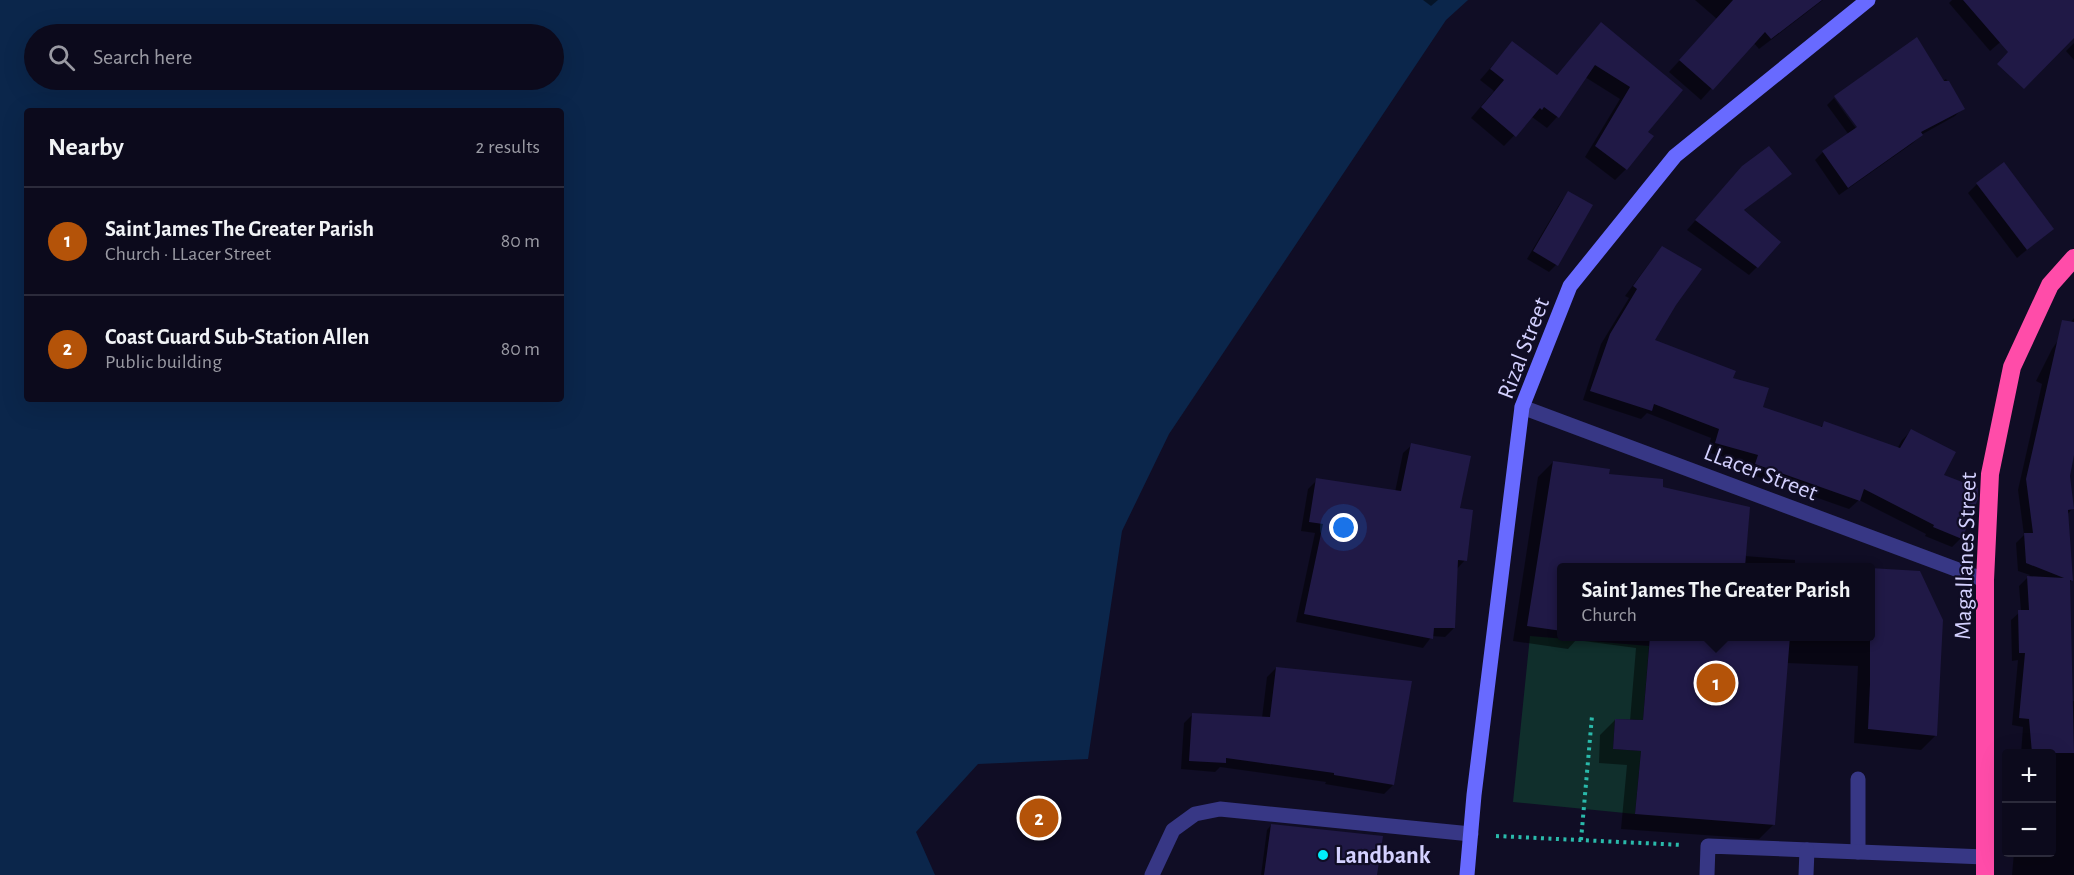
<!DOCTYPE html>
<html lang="en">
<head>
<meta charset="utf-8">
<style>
  :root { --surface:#0c0a1c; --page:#151325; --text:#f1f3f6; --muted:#9a9aa3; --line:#2c2b3b; --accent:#b45309 }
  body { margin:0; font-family:"Alegreya Sans",sans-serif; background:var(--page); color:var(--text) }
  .controls { position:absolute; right:18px; bottom:18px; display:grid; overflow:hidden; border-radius:6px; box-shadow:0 6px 24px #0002 }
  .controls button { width:54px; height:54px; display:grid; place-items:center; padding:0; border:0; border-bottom:2px solid var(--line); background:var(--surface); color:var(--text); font:30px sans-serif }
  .you { position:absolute; left:1344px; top:528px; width:21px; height:21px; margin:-15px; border:4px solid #fff; border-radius:50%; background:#1a73e8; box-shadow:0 0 0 9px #1a73e833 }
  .badge { display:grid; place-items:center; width:39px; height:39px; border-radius:50%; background:var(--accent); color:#fff; font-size:20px; font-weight:700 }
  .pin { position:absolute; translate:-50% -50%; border:3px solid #fff; box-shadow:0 2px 6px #0006 }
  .popup { position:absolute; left:1557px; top:563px; width:318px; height:78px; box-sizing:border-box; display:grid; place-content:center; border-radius:6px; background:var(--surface); filter:drop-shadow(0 2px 4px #0005); font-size:20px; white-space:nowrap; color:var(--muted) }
  .popup b { font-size:22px; color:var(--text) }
  .popup::after { content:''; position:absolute; left:50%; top:100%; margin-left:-12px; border:12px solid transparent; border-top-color:var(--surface) }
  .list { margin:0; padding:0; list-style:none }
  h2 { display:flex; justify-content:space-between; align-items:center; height:78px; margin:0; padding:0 24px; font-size:26px }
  h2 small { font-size:20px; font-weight:400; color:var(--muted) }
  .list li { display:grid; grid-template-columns:39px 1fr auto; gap:18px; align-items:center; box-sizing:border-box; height:108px; padding:0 24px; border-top:2px solid var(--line) }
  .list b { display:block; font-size:22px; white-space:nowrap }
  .list p { margin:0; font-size:20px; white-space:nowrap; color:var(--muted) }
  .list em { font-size:20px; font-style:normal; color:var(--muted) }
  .icon { flex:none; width:33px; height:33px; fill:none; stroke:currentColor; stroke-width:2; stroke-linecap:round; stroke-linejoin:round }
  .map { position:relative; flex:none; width:2074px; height:875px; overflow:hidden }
  .search { position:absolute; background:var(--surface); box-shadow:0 6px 24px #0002; left:24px; top:24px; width:540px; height:66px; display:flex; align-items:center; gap:15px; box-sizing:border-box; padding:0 21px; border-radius:33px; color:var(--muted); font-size:22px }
  .panel { position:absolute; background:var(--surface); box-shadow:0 6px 24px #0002; left:24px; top:108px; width:540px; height:294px; border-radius:6px }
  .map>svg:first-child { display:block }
  .green { fill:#102f2c }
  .water { fill:#0b264b; fill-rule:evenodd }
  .shadow { fill:#0007 }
  .building { fill:#201946 }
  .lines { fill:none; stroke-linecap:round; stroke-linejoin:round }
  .path { stroke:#2abaab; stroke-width:4; stroke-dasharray:3 4.5; stroke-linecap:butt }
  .lane { stroke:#373785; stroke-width:15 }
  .street { stroke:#373785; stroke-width:15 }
  .secondary { stroke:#686aff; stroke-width:15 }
  .highway { stroke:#ff4ca9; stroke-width:18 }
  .poi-dot { fill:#00edfc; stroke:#100d25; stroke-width:2 }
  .labels { text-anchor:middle; stroke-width:4.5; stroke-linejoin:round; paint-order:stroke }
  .street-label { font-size:24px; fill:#d4d1ff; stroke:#100d25 }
  .poi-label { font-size:24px; font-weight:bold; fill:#d4d1ff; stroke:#100d25; text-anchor:start }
</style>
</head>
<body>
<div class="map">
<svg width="2074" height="875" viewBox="0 0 2074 875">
  <rect width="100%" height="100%" fill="#100d25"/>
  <path class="green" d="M1530,636L1649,646L1643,720L1615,719L1613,749L1641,751L1635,814L1513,802Z"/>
  <path class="water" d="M0,0H1468L1446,20L1169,434L1122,531L1088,759L978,764L916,832L935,875H0ZM34,34H554V80H34ZM27,111H561V399H27Z"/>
  <g class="shadow">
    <path d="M1423,0H1438L1431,6Z"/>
    <path d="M1695,0H1823L1759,49L1753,42L1701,100L1669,72L1717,19Z"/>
    <path d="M1952,0H2049L1990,51L1949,3Z"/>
    <path d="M1601,24L1681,90L1646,132L1626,169L1615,180L1585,157L1620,99L1585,77L1557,117L1547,128L1532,117L1504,146L1471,118L1494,91L1480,80L1512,43L1556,76Z"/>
    <path d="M2074,43V60L2066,51Z"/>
    <path d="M1946,79L1963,108L1955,116L1921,135L1913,143L1839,195L1815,160L1823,152L1849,135L1827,105L1834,98L1860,134Z"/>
    <path d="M1790,174L1743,211L1757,267L1749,275L1687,230L1733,177Z"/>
    <path d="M1977,184L2052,229L2017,258L1968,193Z"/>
    <path d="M1569,193L1556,265L1549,272L1527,259L1562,200Z"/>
    <path d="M1662,248L1674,304L1652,341L1731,379L1761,408L1819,428L1825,423L1897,449L1902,440L1911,431L1942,476L1961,538L1952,547L1925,536L1926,534L1859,500L1849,509L1747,473L1750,464L1707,452L1711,438L1647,413L1641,419L1583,400L1601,344L1629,298L1625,296L1654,257Z"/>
    <path d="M2074,318V448L2068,476L2072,509L2067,515L2071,581L2069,583L2072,701H2074V875H2012L2014,852H2052V754H2021L2023,727L2012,725L2018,660L2012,661L2011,620L2021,611L2019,586L2030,575L2018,571L2016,543L2024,535L2018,490L2042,384L2036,381L2052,349Z"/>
    <path d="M1412,445L1458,509L1465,560L1456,570L1454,628L1445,637L1432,636L1423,648L1296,622L1315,533L1301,531L1308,489L1317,480L1395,492L1403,453Z"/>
    <path d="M1553,462L1661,488L1745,556L1795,560V566L1828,568H1562V636H1870L1936,735L1921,750L1854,743L1858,666L1787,663L1774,824L1759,839L1621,829L1627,765L1599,763L1600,735L1615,720L1630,721L1636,648L1576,640L1568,649L1513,641L1538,477Z"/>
    <path d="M1276,668L1393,785L1384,794L1325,784L1326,782L1220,767L1215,772L1181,769L1184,723L1193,714L1262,718L1267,677Z"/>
    <path d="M1271,825L1376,875H1261L1267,830Z"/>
  </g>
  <g class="building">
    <path d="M1733,0H1822L1771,39L1765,32L1713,90L1679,60Z"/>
    <path d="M1963,0H2074V38L2024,89L1997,64L2008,52Z"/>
    <path d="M1601,22L1683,90L1648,132L1654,136L1627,170L1595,146L1630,87L1595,65L1559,118L1544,107L1542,110L1540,108L1516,137L1481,107L1504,80L1490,69L1512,41L1557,75Z"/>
    <path d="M1917,37L1944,81H1949L1965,109L1921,132L1923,135L1848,188L1822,151L1857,127L1834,96Z"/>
    <path d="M1769,146L1792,174L1744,210L1781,242L1758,268L1695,220L1742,166Z"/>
    <path d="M2004,162L2054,229L2027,250L1976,183Z"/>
    <path d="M1568,191L1593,205L1558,266L1533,251Z"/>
    <path d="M1662,246L1702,269L1676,305L1655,340L1736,371L1733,378L1769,388L1763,407L1822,427L1824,421L1900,448L1911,429L1956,452L1944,475L1978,488V499L1962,539L1933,527L1934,525L1864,489L1860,501L1755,464L1758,455L1715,443L1719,429L1654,404L1652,411L1590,391L1610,334L1637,289L1633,286Z"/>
    <path d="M2062,320L2074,322V455L2070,476L2074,509L2068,510L2073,581L2070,580L2074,753H2032L2029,719L2019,718L2025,653H2019L2018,610H2029L2027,576L2064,578L2026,563L2024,533H2033L2026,479Z"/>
    <path d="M1411,443L1471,456L1460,508L1473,510L1467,561L1458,560L1455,628H1434L1433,639L1304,614L1323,524L1309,522L1316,478L1401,491Z"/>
    <path d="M1553,461L1610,469L1609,474L1663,479V487L1750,507L1745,567H1562V631L1527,626Z"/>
    <path d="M1870,568L1920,571L1943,620L1937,736L1868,729L1870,684Z"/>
    <path d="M1650,636H1790L1775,825L1635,814L1641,751L1613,749L1615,719L1643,720Z"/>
    <path d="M1276,667L1412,681L1394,785L1334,775V773L1226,758V763L1189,761L1192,713L1270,717Z"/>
    <path d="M1271,824L1383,836L1377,875H1264Z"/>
  </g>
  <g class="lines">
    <g class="path">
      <path d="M1496,836L1683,845"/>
      <path d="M1581,840L1592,716"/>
    </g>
    <g class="lane">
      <path d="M1858,779V852"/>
      <path d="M1152,875L1173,830L1195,814L1220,809L1471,834"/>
      <path d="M1707,875L1708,846L1985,857"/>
      <path d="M1806,875L1807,850"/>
    </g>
    <path class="street" d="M1522,407L1985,580"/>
    <path class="secondary" d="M1467,875L1474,795L1522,407L1570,286L1675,156L1868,0"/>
    <path class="highway" d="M1985,875V580L1990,474L2012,367L2050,285L2074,258"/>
  </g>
  <circle class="poi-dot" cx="1323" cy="855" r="6"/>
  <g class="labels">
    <g class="street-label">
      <text transform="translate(1523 348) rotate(-69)" y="8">Rizal Street</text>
      <text transform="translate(1761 472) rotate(21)" y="8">LLacer Street</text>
      <text transform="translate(1965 556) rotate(-88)" y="8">Magallanes Street</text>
    </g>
    <g class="poi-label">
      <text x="1335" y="863">Landbank</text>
    </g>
  </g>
</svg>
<div class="controls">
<button>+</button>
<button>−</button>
</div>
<div class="you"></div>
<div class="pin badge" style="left:1716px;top:683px">1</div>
<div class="popup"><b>Saint James The Greater Parish</b>Church</div>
<div class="pin badge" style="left:1039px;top:818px">2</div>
<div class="search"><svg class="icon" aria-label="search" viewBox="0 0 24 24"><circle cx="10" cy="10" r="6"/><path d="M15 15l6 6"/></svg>Search here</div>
<section class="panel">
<h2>Nearby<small>2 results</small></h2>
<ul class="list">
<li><span class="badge">1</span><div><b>Saint James The Greater Parish</b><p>Church · LLacer Street</p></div><em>80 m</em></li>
<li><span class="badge">2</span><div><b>Coast Guard Sub-Station Allen</b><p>Public building</p></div><em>80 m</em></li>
</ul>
</section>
</div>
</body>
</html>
